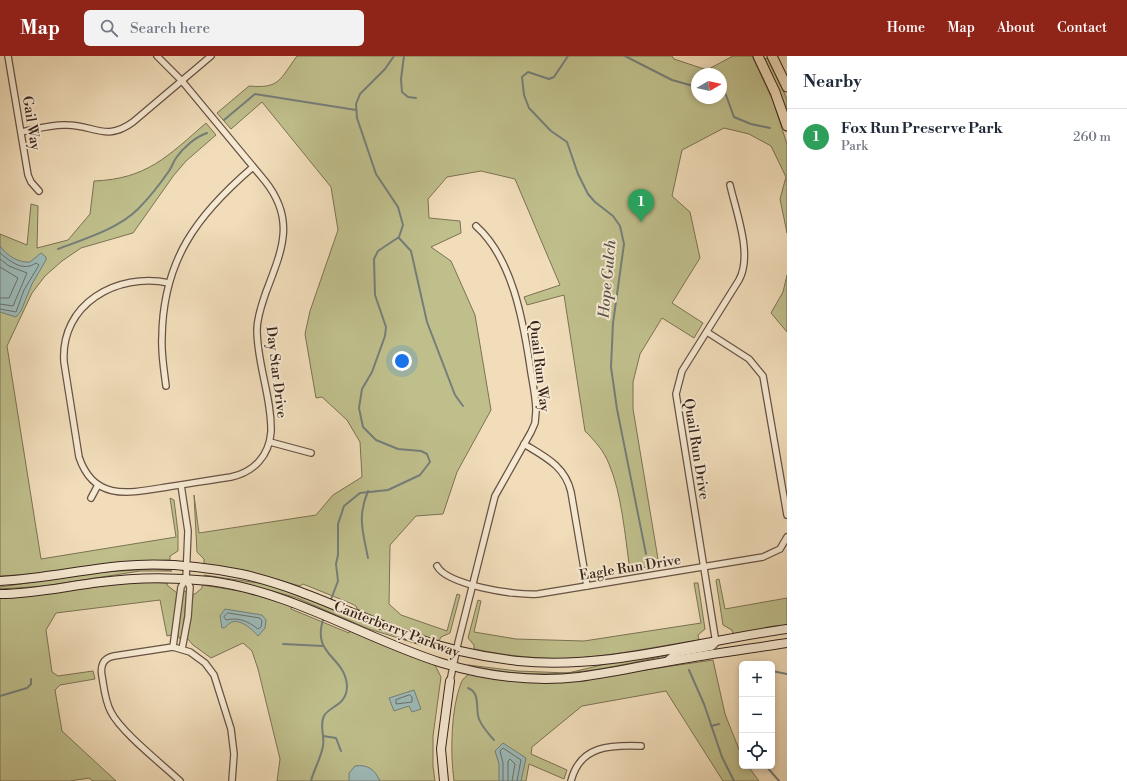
<!DOCTYPE html>
<html lang="en">
<head>
<meta charset="utf-8">
<style>
  :root { --surface:#fff; --page:#f2f2f3; --text:#1f2937; --muted:#747a83; --line:#e0e1e3; --accent:#8f2418 }
  body { margin:0; font-family:"Libre Bodoni",serif; background:var(--page); color:var(--text) }
  .controls { position:absolute; right:12px; bottom:12px; display:grid; overflow:hidden; border-radius:6px; box-shadow:0 2px 6px #0003 }
  .controls button { width:36px; height:36px; display:grid; place-items:center; padding:0; border:0; border-bottom:1px solid var(--line); background:var(--surface); color:var(--text); font:20px sans-serif }
  .compass { position:absolute; left:691px; top:12px; width:36px; height:36px; border-radius:50%; background:var(--surface); box-shadow:0 2px 6px #0003; rotate:81deg }
  .you { position:absolute; left:402px; top:305px; width:14px; height:14px; margin:-10px; border:3px solid #fff; border-radius:50%; background:#1a73e8; box-shadow:0 0 0 6px #1a73e833 }
  .badge { display:grid; place-items:center; width:26px; height:26px; border-radius:50%; background:var(--accent); color:#fff; font-size:13px; font-weight:700 }
  .pin { position:absolute; translate:-50% -33px; filter:drop-shadow(0 1px 2px #0008) }
  .pin::after { content:''; position:absolute; top:21px; width:14px; height:12px; background:inherit; clip-path:polygon(0 0,100% 0,50% 100%) }
  .list { margin:0; padding:0; list-style:none }
  h2 { display:flex; justify-content:space-between; align-items:center; height:52px; margin:0; padding:0 16px; font-size:17px }
  h2 small { font-size:13px; font-weight:400; color:var(--muted) }
  .list li { display:grid; grid-template-columns:26px 1fr auto; gap:12px; align-items:center; box-sizing:border-box; height:56px; padding:0 16px; border-top:1px solid var(--line) }
  .list b { display:block; font-size:15px; white-space:nowrap }
  .list p { margin:0; font-size:13px; white-space:nowrap; color:var(--muted) }
  .list em { font-size:13px; font-style:normal; color:var(--muted) }
  .icon { flex:none; width:22px; height:22px; fill:none; stroke:currentColor; stroke-width:2; stroke-linecap:round; stroke-linejoin:round }
  .map { position:relative; flex:none; width:787px; height:725px; overflow:hidden }
  header { display:flex; align-items:center; gap:24px; box-sizing:border-box; height:56px; padding:0 20px; background:var(--accent); color:#fff }
  header strong { font-size:19px }
  nav { display:flex; gap:22px; margin-inline-start:auto; font-size:14px }
  .search { width:280px; height:36px; background:var(--page); display:flex; align-items:center; gap:10px; box-sizing:border-box; padding:0 14px; border-radius:6px; color:var(--muted); font-size:15px }
  main { display:flex }
  aside { flex:1; background:var(--surface) }
  .map>svg:first-child { display:block }
  .green { fill:#bfbf8c; stroke:#7c7254; fill-rule:evenodd }
  .water { fill:#9dbab8; stroke:#757e7a }
  .lines { fill:none; stroke-linecap:round; stroke-linejoin:round }
  .shore { stroke:#6b6f6a; stroke-width:1 }
  .stream { stroke:#757e7a; stroke-width:2 }
  .street-casing { stroke:#675244; stroke-width:8 }
  .secondary-casing { stroke:#39241d; stroke-width:10 }
  .primary-casing { stroke:#39241d; stroke-width:11 }
  .street { stroke:#f6e9d2; stroke-width:5.5 }
  .secondary { stroke:#f6e9d2; stroke-width:8 }
  .primary { stroke:#f1ddba; stroke-width:9 }
  .labels { text-anchor:middle; stroke-width:4; stroke-linejoin:round; paint-order:stroke }
  .street-label { font-size:14px; fill:#39241d; stroke:#f6e9d2 }
  .water-label { font-size:15px; font-style:italic; fill:#57514c; stroke:#f6e9d2 }
</style>
</head>
<body>
<header>
<strong>Map</strong>
<div class="search"><svg class="icon" aria-label="search" viewBox="0 0 24 24"><circle cx="10" cy="10" r="6"/><path d="M15 15l6 6"/></svg>Search here</div>
<nav><a>Home</a><a>Map</a><a>About</a><a>Contact</a></nav>
</header>
<main>
<div class="map">
<svg width="787" height="725" viewBox="0 0 787 725">
  <rect width="100%" height="100%" fill="#f1ddba"/>
  <filter id="stains"><feTurbulence type="fractalNoise" baseFrequency=".005" numOctaves="4"/><feColorMatrix values="0 0 0 0 .2 0 0 0 0 .09 0 0 0 0 .02 0 0 0 .5 -.17"/></filter>
  <radialGradient id="worn" r=".72"><stop offset=".6" stop-color="#630" stop-opacity="0"/><stop offset="1" stop-color="#630" stop-opacity=".3"/></radialGradient>
  <g class="green">
    <path d="M297,0H672L674,3L707,14L733,0H752L773,45L787,88V177L780,143L786,121L771,90L749,78L724,72L682,94L672,140L690,156L700,202L672,247L703,267L694,282L662,262L640,298L633,326V353L659,509L630,514C625,481 622,438 609,408C604,395 595,385 585,375L564,239L527,249L524,241L560,229L515,123L481,115L447,121L428,143L429,162L460,165L461,177L431,191L451,205L475,259L491,354L457,416L443,458L416,460L390,489L389,548L401,559L447,575L457,538L460,539L450,577L441,581L439,585L394,569L357,553L356,550L350,547L303,528L300,530L248,515L204,508V503L197,496L194,439L199,477L316,459L333,439L362,421L360,386L347,364L322,341L316,342L305,278L310,255L338,174L331,131L262,46L231,73L217,57L249,30C280,33 280,23 297,0ZM697,18H721V42H697Z"/>
    <path d="M768,2L787,43V56L765,3Z"/>
    <path d="M206,67L216,79L186,105L174,119L133,177L81,192L62,205L45,220L32,237L7,290L41,503L176,481L170,442L174,444L178,476V495L170,500V504C113,505 57,518 0,520V178L27,189L31,148L38,150L37,192L68,184L90,158L94,125C147,123 168,100 206,67Z"/>
    <path d="M787,219V276L771,257L783,236Z"/>
    <path d="M154,513L172,515H140L45,530L0,533V531L103,516Z"/>
    <path d="M204,519L265,528L294,537L377,572L440,595L369,573L297,542L273,535L204,521Z"/>
    <path d="M719,523L725,553L787,542V569L733,578L732,574L723,569L716,524Z"/>
    <path d="M142,526L167,527V529L177,537L172,579L167,580L160,544L56,557L46,574L52,616L58,620L93,615L95,623L60,629L55,634L62,675L116,725H93L89,722L70,725H0V542C48,540 94,529 142,526Z"/>
    <path d="M694,527H698L705,573L698,579L699,584C659,590 618,599 578,602C543,604 508,600 474,593V589L468,582L478,544L481,545L474,576L516,583L584,585L701,567Z"/>
    <path d="M202,529L246,536L292,550L291,553L349,577L350,574L435,609L441,621L433,680V710L435,725H277L280,703L258,613L252,595L243,587L211,602L193,589L187,582L193,538H195L202,532Z"/>
    <path d="M185,535L187,537L182,581L180,583L178,580L182,537Z"/>
    <path d="M703,592C634,605 578,624 507,616C495,614 480,613 468,609L517,615L568,617L610,607Z"/>
    <path d="M713,604L725,658L742,701V710H748L759,725H723L666,635L582,650L532,691L531,698L567,714L564,723L529,708L526,725H454C450,696 451,653 461,627C462,623 467,620 469,618L548,627L563,626Z"/>
  </g>
  <g class="water">
    <path d="M0,190C7,200 19,207 30,206L41,197L46,201V204L32,228L21,255L16,261L0,256Z"/>
    <path d="M225,553L262,559L266,564L265,572L258,580C253,574 239,561 230,567C226,570 226,572 222,572L220,560Z"/>
    <path d="M414,634L421,653L412,656L409,650L394,655L389,642Z"/>
    <path d="M503,687L526,702L521,725H499V708L495,695Z"/>
    <path d="M355,710C368,708 375,714 380,725H349V717Z"/>
  </g>
  <g class="lines">
    <g class="shore">
      <path d="M0,197C11,206 23,216 36,207L39,209L24,234L16,256L0,253"/>
      <path d="M0,203L9,210L27,217L13,250L0,248"/>
      <path d="M0,211L18,222L9,242H0"/>
      <path d="M228,557L260,562L262,565L261,571L258,573C248,565 238,561 226,564L224,561Z"/>
      <path d="M410,639L412,641V646L396,648V644Z"/>
      <path d="M503,725V707L500,695L503,692L521,704L517,725"/>
      <path d="M508,725V705L510,703L515,708L512,725"/>
    </g>
    <g class="stream">
      <path d="M404,0L401,23L402,36L408,41L416,42"/>
      <path d="M568,0L554,21L549,23L528,16L522,21L524,39L529,52L551,75L567,86L578,118L588,138L595,146L613,160L620,170L624,188L613,267L611,311L617,353L646,498"/>
      <path d="M625,0L672,24L697,31"/>
      <path d="M721,34L726,39L734,61L751,68L770,72"/>
      <path d="M224,64L255,38L356,54"/>
      <path d="M399,182L411,195L427,266L455,339L463,350"/>
      <path d="M58,193C84,183 118,173 138,153C149,142 160,128 169,115C172,111 173,106 176,102C183,92 195,81 207,77"/>
      <path d="M368,502C363,476 357,461 368,435"/>
      <path d="M330,546L338,525L336,508L338,499V468L344,450L360,437L388,434L420,419L430,406L427,398L421,395L398,393L376,384L363,371L359,352L362,333L372,316L385,280L386,271L375,239L374,203L378,195L399,181L403,169L398,151L376,118L357,62L356,48L360,38L385,13L394,0"/>
      <path d="M283,588L323,590"/>
      <path d="M689,614L704,648L722,701L734,725"/>
      <path d="M772,615L787,618"/>
      <path d="M468,632C481,637 475,653 479,663C482,671 488,677 494,684"/>
      <path d="M0,640L27,632L31,628V623"/>
      <path d="M711,670L719,668"/>
      <path d="M323,680L336,682L341,695"/>
      <path d="M766,710L779,725"/>
      <path d="M311,725C314,713 321,702 323,690C325,680 319,669 324,660C329,650 347,650 347,630C345,599 310,600 324,561"/>
    </g>
    <defs>
      <g id="street">
        <path d="M8,0L28,119L31,126L39,135"/>
        <path d="M157,0L182,25L265,125C296,164 282,194 266,236C262,248 257,261 257,274C257,308 272,342 271,376C269,400 254,416 231,421C209,424 188,428 167,431C130,437 94,446 79,401L64,306C60,248 117,216 169,227"/>
        <path d="M21,76C36,73 52,68 67,69C94,69 106,86 133,66L211,0"/>
        <path d="M707,276L749,303L763,320L787,459"/>
        <path d="M166,330C164,314 161,297 162,281C163,204 197,159 253,111"/>
        <path d="M270,386L311,397"/>
        <path d="M524,388C545,401 565,410 571,436L587,530"/>
        <path d="M181,429L188,475L186,523L190,531L188,561L182,593"/>
        <path d="M91,442L98,429"/>
        <path d="M437,510C447,529 516,540 538,538L763,501L780,493L787,481"/>
        <path d="M173,591L181,531L186,523"/>
        <path d="M666,605L674,598L712,591L716,587L676,338L682,315L739,224C753,199 736,156 730,129"/>
        <path d="M450,625L458,587L495,440L531,376L535,367L536,355C536,340 532,325 530,310C523,264 512,202 476,170"/>
        <path d="M180,725C162,708 121,676 111,656C105,645 104,632 102,620C100,610 103,602 114,600L173,591L190,596L205,607L214,619L231,673L234,698L232,725"/>
        <path d="M571,725C580,689 611,689 641,690"/>
      </g>
      <g id="secondary">
        <path d="M0,525C41,523 80,514 121,510C160,506 202,510 241,518C301,531 355,560 412,581C446,593 482,601 518,605C609,614 698,585 787,573"/>
        <path d="M0,538C34,538 67,530 101,526C137,521 173,521 210,525C293,536 363,582 442,607C485,620 534,626 579,621C610,617 640,610 671,605C709,598 748,593 787,587"/>
        <path d="M444,725L441,693L450,625"/>
      </g>
      <g id="primary">
        <path d="M758,0L775,36L787,70"/>
        <path d="M772,0L787,31"/>
      </g>
    </defs>
    <use href="#street" class="street-casing"/>
    <use href="#secondary" class="secondary-casing"/>
    <use href="#primary" class="primary-casing"/>
    <use href="#street" class="street"/>
    <use href="#secondary" class="secondary"/>
    <use href="#primary" class="primary"/>
  </g>
  <g class="labels">
    <g class="street-label">
      <text transform="translate(32 67) rotate(81)" y="5">Gail Way</text>
      <text transform="translate(540 310) rotate(83)" y="5">Quail Run Way</text>
      <text transform="translate(277 316) rotate(83)" y="5">Day Star Drive</text>
      <text transform="translate(697 393) rotate(81)" y="5">Quail Run Drive</text>
      <text transform="translate(630 511) rotate(-9)" y="5">Eagle Run Drive</text>
      <text transform="translate(397 573) rotate(21)" y="5">Canterberry Parkway</text>
    </g>
    <g class="water-label">
      <text transform="translate(607 223) rotate(-85)" y="5">Hope Gulch</text>
    </g>
  </g>
  <rect width="100%" height="100%" filter="url(#stains)"/>
  <rect width="100%" height="100%" fill="url(#worn)"/>
</svg>
<div class="controls">
<button>+</button>
<button>−</button>
<button><svg class="icon" aria-label="locate" viewBox="0 0 24 24"><circle cx="12" cy="12" r="6"/><path d="M12 2v4M12 18v4M2 12h4M18 12h4"/></svg></button>
</div>
<svg class="compass" viewBox="-18 -18 36 36"><path d="M0-13l5 13h-10z" fill="#e53935"/><path d="M0 13l5-13h-10z" fill="#747a83"/></svg>
<div class="you"></div>
<div class="pin badge" style="left:641px;top:166px;background:#2e9e5b">1</div>
</div>
<aside>
<h2>Nearby<small></small></h2>
<ul class="list">
<li><span class="badge" style="background:#2e9e5b">1</span><div><b>Fox Run Preserve Park</b><p>Park</p></div><em>260 m</em></li>
</ul>
</aside>
</main>
</body>
</html>
